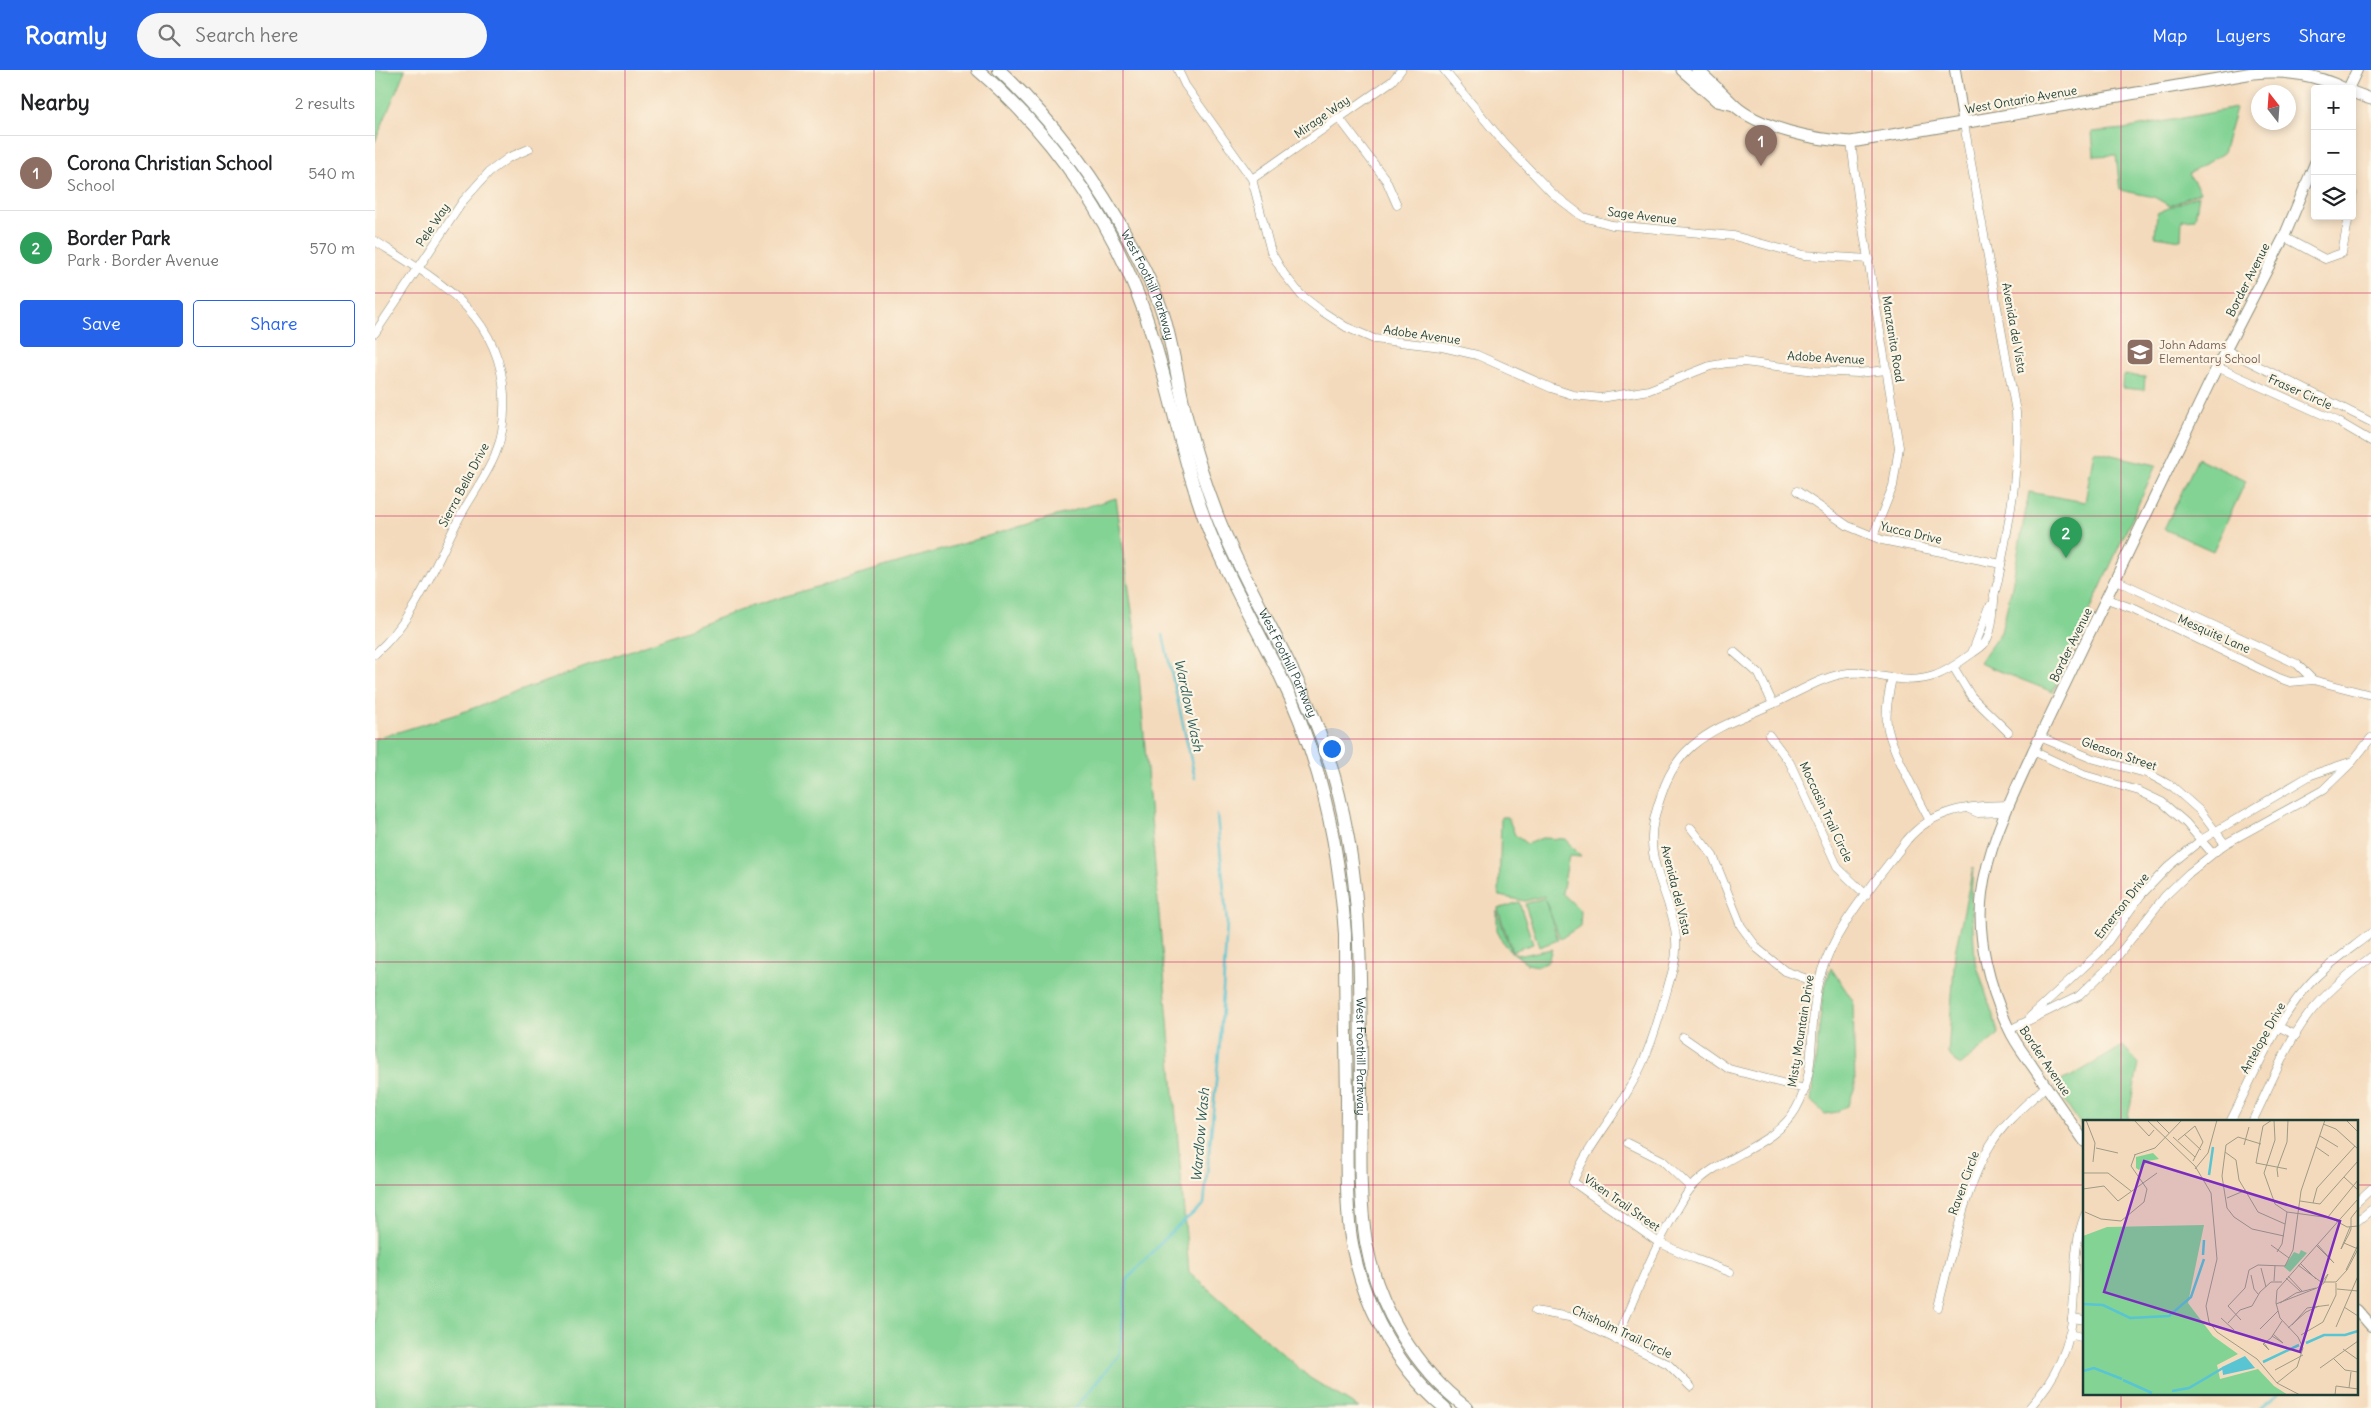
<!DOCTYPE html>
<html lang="en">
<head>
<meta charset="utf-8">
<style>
  :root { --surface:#fff; --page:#f6f6f6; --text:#202124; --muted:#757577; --line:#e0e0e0; --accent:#2563eb }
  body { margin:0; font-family:Delius,sans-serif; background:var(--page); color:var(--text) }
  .controls { position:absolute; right:15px; top:15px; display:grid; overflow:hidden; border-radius:5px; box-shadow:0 2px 8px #0003 }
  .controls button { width:45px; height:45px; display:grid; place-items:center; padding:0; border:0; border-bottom:1px solid var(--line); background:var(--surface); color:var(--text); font:25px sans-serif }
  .compass { position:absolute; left:1876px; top:15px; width:45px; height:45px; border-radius:50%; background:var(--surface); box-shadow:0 2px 8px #0003; rotate:343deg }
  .you { position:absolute; left:956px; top:678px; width:18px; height:18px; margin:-12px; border:4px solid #fff; border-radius:50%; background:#1a73e8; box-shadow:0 0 0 8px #1a73e833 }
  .badge { display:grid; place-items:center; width:32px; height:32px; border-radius:50%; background:var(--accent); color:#fff; font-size:16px; font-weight:700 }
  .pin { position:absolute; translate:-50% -41px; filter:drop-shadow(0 1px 2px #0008) }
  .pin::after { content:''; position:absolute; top:26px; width:18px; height:15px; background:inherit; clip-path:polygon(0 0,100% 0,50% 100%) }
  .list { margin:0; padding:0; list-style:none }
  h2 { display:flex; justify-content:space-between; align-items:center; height:65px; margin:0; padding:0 20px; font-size:21px }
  h2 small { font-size:16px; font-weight:400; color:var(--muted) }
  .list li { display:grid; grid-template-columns:32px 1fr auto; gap:15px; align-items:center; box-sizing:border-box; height:75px; padding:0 20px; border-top:1px solid var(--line) }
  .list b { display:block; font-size:19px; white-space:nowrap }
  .list p { margin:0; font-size:16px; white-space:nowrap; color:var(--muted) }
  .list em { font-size:16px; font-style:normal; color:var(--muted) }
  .actions { display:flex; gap:10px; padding:15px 20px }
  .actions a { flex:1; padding:11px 0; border:1px solid var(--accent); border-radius:5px; text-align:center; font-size:18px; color:var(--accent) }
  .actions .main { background:var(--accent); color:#fff }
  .icon { flex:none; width:28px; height:28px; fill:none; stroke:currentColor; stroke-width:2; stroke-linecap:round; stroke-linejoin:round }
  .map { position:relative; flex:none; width:1996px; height:1338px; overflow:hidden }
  header { display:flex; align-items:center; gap:30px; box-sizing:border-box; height:70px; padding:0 25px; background:var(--accent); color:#fff }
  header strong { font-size:24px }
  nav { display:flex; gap:28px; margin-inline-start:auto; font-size:18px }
  .search { width:350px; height:45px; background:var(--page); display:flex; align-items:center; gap:12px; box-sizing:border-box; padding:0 18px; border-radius:28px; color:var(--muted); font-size:19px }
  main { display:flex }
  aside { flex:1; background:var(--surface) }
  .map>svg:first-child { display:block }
  .green { fill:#83d394; stroke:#518864 }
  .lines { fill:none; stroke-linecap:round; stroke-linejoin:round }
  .stream { stroke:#59c4d2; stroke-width:2.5 }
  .minor-casing { stroke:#8a8c78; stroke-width:9 }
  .tertiary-casing { stroke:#8a8c78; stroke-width:12 }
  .secondary-casing { stroke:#8a8c78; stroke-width:13 }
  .primary-casing { stroke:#8a8c78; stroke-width:14 }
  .minor { stroke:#fff; stroke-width:8 }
  .tertiary { stroke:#fff; stroke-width:10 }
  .secondary { stroke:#fff; stroke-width:11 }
  .primary { stroke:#fff; stroke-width:12 }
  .grid { fill:none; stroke:#c2185b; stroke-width:1; stroke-opacity:0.55 }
  .labels { text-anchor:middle; stroke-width:4.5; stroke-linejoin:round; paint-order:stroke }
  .street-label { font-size:12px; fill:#1f3d34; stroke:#fcf5e5 }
  .education-label { font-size:12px; fill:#785e54; stroke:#fcf5e5; text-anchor:start }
  .water-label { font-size:14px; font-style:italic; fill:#2e5f5c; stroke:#fcf5e5 }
  .inset-river { fill:none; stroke:#59c4d2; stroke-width:2.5 }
  .inset-road { fill:none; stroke:#9f9b86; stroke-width:1 }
  .view { fill:#7b2cbf; fill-opacity:0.15; stroke:#7b2cbf; stroke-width:2.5 }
  .inset-edge { fill:none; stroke:#1f3d34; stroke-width:2.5 }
</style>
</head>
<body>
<header>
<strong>Roamly</strong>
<div class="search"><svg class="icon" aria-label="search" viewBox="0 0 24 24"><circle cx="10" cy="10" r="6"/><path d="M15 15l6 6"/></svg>Search here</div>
<nav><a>Map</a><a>Layers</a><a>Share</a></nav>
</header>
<main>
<aside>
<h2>Nearby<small>2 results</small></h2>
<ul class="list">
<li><span class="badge" style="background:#8d6e63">1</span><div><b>Corona Christian School</b><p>School</p></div><em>540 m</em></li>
<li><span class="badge" style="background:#2e9e5b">2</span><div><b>Border Park</b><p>Park · Border Avenue</p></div><em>570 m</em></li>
</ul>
<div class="actions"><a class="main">Save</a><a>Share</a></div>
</aside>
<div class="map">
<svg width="1996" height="1338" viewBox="0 0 1996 1338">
  <rect width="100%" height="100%" fill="#fcf5e5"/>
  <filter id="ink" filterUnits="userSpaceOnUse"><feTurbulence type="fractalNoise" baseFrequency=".02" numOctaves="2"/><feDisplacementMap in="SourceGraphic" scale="10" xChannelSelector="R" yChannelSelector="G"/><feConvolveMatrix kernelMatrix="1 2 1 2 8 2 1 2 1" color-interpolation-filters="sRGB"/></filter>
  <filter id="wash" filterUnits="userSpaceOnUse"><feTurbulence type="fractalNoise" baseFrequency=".0096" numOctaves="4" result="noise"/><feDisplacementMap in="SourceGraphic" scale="20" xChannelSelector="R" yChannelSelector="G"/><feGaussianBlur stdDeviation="1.12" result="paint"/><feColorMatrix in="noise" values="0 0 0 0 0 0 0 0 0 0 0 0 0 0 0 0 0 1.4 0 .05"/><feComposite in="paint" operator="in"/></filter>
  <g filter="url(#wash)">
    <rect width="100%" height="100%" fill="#f4dabc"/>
    <g class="green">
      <path d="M0,0H30L0,72Z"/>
      <path d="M1861,38L1848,83L1814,104L1825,122L1795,136L1779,127L1745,120L1741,85L1719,86L1717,62L1749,59Z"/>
      <path d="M1824,125L1820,149L1807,150L1806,170L1780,166L1782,143Z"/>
      <path d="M1748,305L1770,307L1769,320L1747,318Z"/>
      <path d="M1719,381L1781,395L1678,622L1604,593L1626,562L1636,521L1654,422L1710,432Z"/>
      <path d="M1823,388L1871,411L1838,481L1789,459Z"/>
      <path d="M741,428L761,569L814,1202L935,1308L984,1338H0V669L82,644L374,537Z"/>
      <path d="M1126,747H1133L1140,765L1152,774L1167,768L1190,769L1206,787L1194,786L1187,823L1206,841L1205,856L1185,869L1170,830L1183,870L1164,877L1150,834L1169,828V826L1150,831L1124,826Z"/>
      <path d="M1598,798L1596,826L1600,890L1624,964L1585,996L1573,984L1580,882Z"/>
      <path d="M1144,832L1158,874L1137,881L1123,839Z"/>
      <path d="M1122,841L1136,882L1147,885L1177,879L1173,891L1163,896L1152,894L1130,876L1122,861Z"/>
      <path d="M1456,898L1478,931L1480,1017L1473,1035L1462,1042L1450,1044L1436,1031L1448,923Z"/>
      <path d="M1748,976L1764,994L1753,1046L1754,1052H1710V1061L1678,1014L1697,1006Z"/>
    </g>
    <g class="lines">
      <g class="stream">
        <path d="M788,565L820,708"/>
        <path d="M700,1338L745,1284L752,1210L793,1165L829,1134L845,971L852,853L842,745"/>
        <path d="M1885,1338L1903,1324"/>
      </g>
    </g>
  </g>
  <g filter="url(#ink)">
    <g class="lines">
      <defs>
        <g id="minor">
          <path d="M803,0L810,15L877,109L896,182L909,204L926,225L948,242L971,257L999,269L1067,277L1102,285L1176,318L1198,325L1226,328L1274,320L1335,296L1352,293L1369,292L1440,301L1483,303L1512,300"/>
          <path d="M1069,0L1129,73L1177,123L1208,147L1237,155L1359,166L1428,185L1494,189"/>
          <path d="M965,49L1011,110L1022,135"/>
          <path d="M1589,54L1641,342C1645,403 1634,451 1623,511L1619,525"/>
          <path d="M1476,72L1484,134L1524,377L1518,416L1498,466"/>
          <path d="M877,109L1017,11L1026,0"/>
          <path d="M1977,130L1978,123"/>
          <path d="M1909,167L1950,189L1967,183L1974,146"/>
          <path d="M0,171C62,210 125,243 129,325C130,345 128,366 120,385C110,409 93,430 81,454C58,500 39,549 0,584"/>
          <path d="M0,263L88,131L114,102L133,88L154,79"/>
          <path d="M1851,280L1996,352"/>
          <path d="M1842,297L1962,351L1996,371"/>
          <path d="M1422,421L1473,456L1507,470L1626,494"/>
          <path d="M1741,510L1922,594L1938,610"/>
          <path d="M1732,529L1762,540L1904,608L1915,612L1938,610L1996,625"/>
          <path d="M1359,582L1384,604L1398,634"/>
          <path d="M1597,583L1615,536"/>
          <path d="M1579,598L1596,626L1633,662"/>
          <path d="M1517,608C1514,623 1510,639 1512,654C1514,675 1543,728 1554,749"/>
          <path d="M1394,665L1415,693L1463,798L1491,825"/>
          <path d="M1665,667L1716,688L1774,704L1798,717L1825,741L1850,774"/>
          <path d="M1658,681L1709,705L1764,721L1787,732L1811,753L1837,783"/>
          <path d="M1594,739L1603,743L1631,742"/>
          <path d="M1316,758L1338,786L1366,856L1383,879L1410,901L1443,913"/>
          <path d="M1655,947L1726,881L1766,825L1794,796L1826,770L1936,705L1975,692"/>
          <path d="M1904,957L1921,965"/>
          <path d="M1634,960L1704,926L1734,897L1790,826L1814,803L1850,774L1948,720L1977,692L1996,668"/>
          <path d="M1308,967L1354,999L1430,1019"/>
          <path d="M1855,1052C1880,1004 1901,948 1939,909C1956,892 1977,878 1996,863"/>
          <path d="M1877,1052C1895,1016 1910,976 1934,944C1952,922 1973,904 1996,887"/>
          <path d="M1253,1073L1287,1090L1316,1118"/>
          <path d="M1982,1132L1996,1119"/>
          <path d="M1982,1151L1996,1140"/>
          <path d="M1355,1202L1320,1189L1283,1172L1198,1112C1212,1077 1237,1050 1255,1017C1274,986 1284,948 1294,913C1297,902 1301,892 1301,880C1304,842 1278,809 1277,772C1276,756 1281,741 1286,726C1292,707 1302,689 1317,676C1343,654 1371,647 1400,633C1422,623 1443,609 1467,604C1486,600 1499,606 1517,608C1552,614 1569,604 1596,584C1604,578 1609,577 1613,567C1619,554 1618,535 1620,521"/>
          <path d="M1563,1237C1575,1190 1590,1115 1616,1074C1629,1052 1652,1034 1671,1016"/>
          <path d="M1160,1241L1194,1247L1293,1294L1316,1317"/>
          <path d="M1697,1248L1710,1250"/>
          <path d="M1694,1264L1710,1268"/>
          <path d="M1241,1270C1260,1227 1276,1184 1300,1143C1305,1135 1310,1125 1316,1118C1345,1085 1398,1078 1421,1039C1443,1000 1433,955 1443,913C1457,859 1499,814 1532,770C1558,739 1596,735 1634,735"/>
          <path d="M1654,1338C1680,1310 1696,1278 1698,1239C1701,1205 1697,1178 1710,1145"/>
        </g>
        <g id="tertiary">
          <path d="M1580,0L1589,54"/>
          <path d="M1973,19L1982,0"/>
          <path d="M1710,1072C1692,1047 1675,1022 1658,997C1650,985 1640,973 1634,959C1615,919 1601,868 1607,823C1613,774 1638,726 1658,681L1842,297L1909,167L1940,93"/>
          <path d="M1982,1240L1996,1256"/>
        </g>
        <g id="secondary">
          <path d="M1307,0L1342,31L1359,35"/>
          <path d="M1322,0C1335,11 1347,23 1359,35C1385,59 1442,70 1476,72L1878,3C1912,0 1939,4 1970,19"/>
          <path d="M1977,22L1996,29"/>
        </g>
        <g id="primary">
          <path d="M603,0C684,70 745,162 777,265C798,331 809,398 835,463C855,512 881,557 905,605C945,686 964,774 970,864C970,918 971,973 972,1027C972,1069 970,1111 974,1153C981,1221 1017,1294 1070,1338"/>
          <path id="s1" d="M624,0C678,51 721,108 756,174C769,198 781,221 789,247C799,282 804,319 813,354C821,385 831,416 842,445C867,509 904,567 931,630C950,672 964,718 972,763C988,847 985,934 986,1019C986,1069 983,1122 991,1172C1002,1235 1040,1299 1092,1338"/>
        </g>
      </defs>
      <use href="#minor" class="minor-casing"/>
      <use href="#tertiary" class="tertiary-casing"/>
      <use href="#secondary" class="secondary-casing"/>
      <use href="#primary" class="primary-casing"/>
      <use href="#minor" class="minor"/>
      <use href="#tertiary" class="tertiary"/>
      <use href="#secondary" class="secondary"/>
      <use href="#primary" class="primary"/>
    </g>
  </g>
  <path class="grid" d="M250,0V1338M499,0V1338M748,0V1338M998,0V1338M1248,0V1338M1497,0V1338M1746,0V1052M0,223H1996M0,446H1996M0,669H1996M0,892H1996M0,1115H1710M1982,1115H1996M1746,1324V1338"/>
  <defs>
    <symbol id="school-square" viewBox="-11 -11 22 22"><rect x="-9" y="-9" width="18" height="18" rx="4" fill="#8d6e63" stroke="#fcf5e5"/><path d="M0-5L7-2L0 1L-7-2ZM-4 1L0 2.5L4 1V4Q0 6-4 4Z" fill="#fff"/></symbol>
  </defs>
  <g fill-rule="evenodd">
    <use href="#school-square" x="1749" y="266" width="32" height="32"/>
  </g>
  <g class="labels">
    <g class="street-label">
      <text transform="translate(1646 30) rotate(-10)" y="4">West Ontario Avenue</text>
      <text transform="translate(947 47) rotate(-35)" y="4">Mirage Way</text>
      <text transform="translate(1267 146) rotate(7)" y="4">Sage Avenue</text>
      <text transform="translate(58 155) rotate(-56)" y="4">Pele Way</text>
      <text transform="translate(1873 210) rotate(-63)" y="4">Border Avenue</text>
      <text dy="4" stroke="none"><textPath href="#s1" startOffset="264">West Foothill Parkway</textPath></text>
      <text transform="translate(1639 258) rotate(80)" y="4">Avenida del Vista</text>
      <text transform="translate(1047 265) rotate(8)" y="4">Adobe Avenue</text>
      <text transform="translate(1518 269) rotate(81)" y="4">Manzanita Road</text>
      <text transform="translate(1451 288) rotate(3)" y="4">Adobe Avenue</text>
      <text transform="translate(1925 322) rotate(24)" y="4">Fraser Circle</text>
      <text transform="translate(89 415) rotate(-62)" y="4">Sierra Bella Drive</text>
      <text transform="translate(1536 463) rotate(13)" y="4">Yucca Drive</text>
      <text transform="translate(1839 564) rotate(24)" y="4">Mesquite Lane</text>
      <text transform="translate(1696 575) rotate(-64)" y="4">Border Avenue</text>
      <text dy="4" stroke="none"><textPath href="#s1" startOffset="669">West Foothill Parkway</textPath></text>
      <text transform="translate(1744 684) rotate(19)" y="4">Gleason Street</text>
      <text transform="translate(1451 742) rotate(65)" y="4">Moccasin Trail Circle</text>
      <text transform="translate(1301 820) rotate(76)" y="4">Avenida del Vista</text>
      <text transform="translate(1747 836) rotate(-52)" y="4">Emerson Drive</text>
      <text transform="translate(1426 961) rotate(-81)" y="4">Misty Mountain Drive</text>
      <text transform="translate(1888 968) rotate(-61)" y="4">Antelope Drive</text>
      <text dy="4" stroke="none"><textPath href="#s1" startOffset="1074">West Foothill Parkway</textPath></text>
      <text transform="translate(1670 991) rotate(56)" y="4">Border Avenue</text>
      <text transform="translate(1589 1113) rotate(-70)" y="4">Raven Circle</text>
      <text transform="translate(1247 1133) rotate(35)" y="4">Vixen Trail Street</text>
      <text transform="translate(1247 1262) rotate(25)" y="4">Chisholm Trail Circle</text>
    </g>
    <g class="education-label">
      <text x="1784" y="279">John Adams<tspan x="1784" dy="14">Elementary School</tspan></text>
    </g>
    <g class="water-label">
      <text transform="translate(814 635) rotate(78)" y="5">Wardlow Wash</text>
      <text transform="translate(825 1065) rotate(-85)" y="5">Wardlow Wash</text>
    </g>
  </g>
  <g transform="translate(1708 1050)">
    <rect width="275" height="275" fill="#f4dabc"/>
    <path d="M70,33L76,39L65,41L56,50L53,48V37ZM121,105L105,183L130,216L155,234L134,245L137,259L175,249L191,266L205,275H0V116L24,107ZM218,130L224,133L207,152L201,147L211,132L216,134Z" fill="#83d394"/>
    <path d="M162,236L172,248L140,255L139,247Z" fill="#59c4d2"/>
    <path class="inset-river" d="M126,55L130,27M120,135L121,120M0,184L20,185L47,198L86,196L108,177L121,139M223,223L241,215H262L275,211M180,242L216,225M0,251L11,248L39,259M40,260L69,273M89,271L106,268L140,248"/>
    <path class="inset-road" d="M3,0L12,23L10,42M51,0L66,16L71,10M64,0L112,46L128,73L134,139L123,186L126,202L134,212L174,239L194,263L217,275M73,0L86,13M189,0L180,6L173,43L204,49M191,0L192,20L181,53L192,84L204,92L248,98L264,107L275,106M263,0L275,12M240,4L253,9L275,29M101,14L118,30M237,16L255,27M90,17L112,37M95,20L112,6L120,22L110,41M178,24L155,17L143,25L139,56L144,88L151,97L169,109L201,116M161,25L166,7M233,27L246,36M13,28L35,33M142,32L153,40L156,60L175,92L202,104M51,35L72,28L99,0M112,49L125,33L134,0M0,53H25L48,71M195,57L194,49L204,22L205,0M261,57L275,70M0,69L21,66L35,81L74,53M144,78L163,70M217,81L237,84L275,41M230,83L234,68L272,26M2,92L18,99L38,101L61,82L64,69L48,46L52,35M245,97L275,60M267,107L258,129L266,114L268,109V98L275,89M188,125L206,138M233,125L251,143L234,124M194,132L199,124L204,92M217,143L233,159M215,145L238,162H253L264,150L275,129L261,123M178,148L183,167M263,150L275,125M168,155L171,169L175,174M205,156L219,171M203,158L218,172M191,161L192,146M254,169L275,171M197,183L213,173L233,168M193,184L234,168L241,163L245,154L239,162M261,187L275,196M138,198L151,210M158,200L145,186L162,168L166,150L175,145L202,146L210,130L218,71L242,0M145,203L157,190L169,186L177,172L188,162H199M209,205L224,188L246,185M253,207L275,156M205,208L223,192L236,186M177,209L195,191M218,215L240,202L253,175V163M189,216L200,223L190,214M181,223L186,230L180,224L188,218L199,201M260,229L274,239M250,238L262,250L275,252M237,248L275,221M192,250L220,235M194,263L214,247L220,228L215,217L197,198L193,183L194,170L275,79M266,268L268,252M252,275L253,266L275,269"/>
    <path class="view" d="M61,41L257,101L217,232L21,172Z"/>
    <rect width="275" height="275" class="inset-edge"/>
  </g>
</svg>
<div class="controls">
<button>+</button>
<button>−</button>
<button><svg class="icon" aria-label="layers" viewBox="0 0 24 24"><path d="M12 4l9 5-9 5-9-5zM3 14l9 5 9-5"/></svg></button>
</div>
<svg class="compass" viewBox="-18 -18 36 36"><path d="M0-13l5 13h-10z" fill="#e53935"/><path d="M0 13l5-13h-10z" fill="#757577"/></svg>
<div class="you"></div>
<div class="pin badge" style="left:1386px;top:96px;background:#8d6e63">1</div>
<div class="pin badge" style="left:1691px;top:488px;background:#2e9e5b">2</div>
</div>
</main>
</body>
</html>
